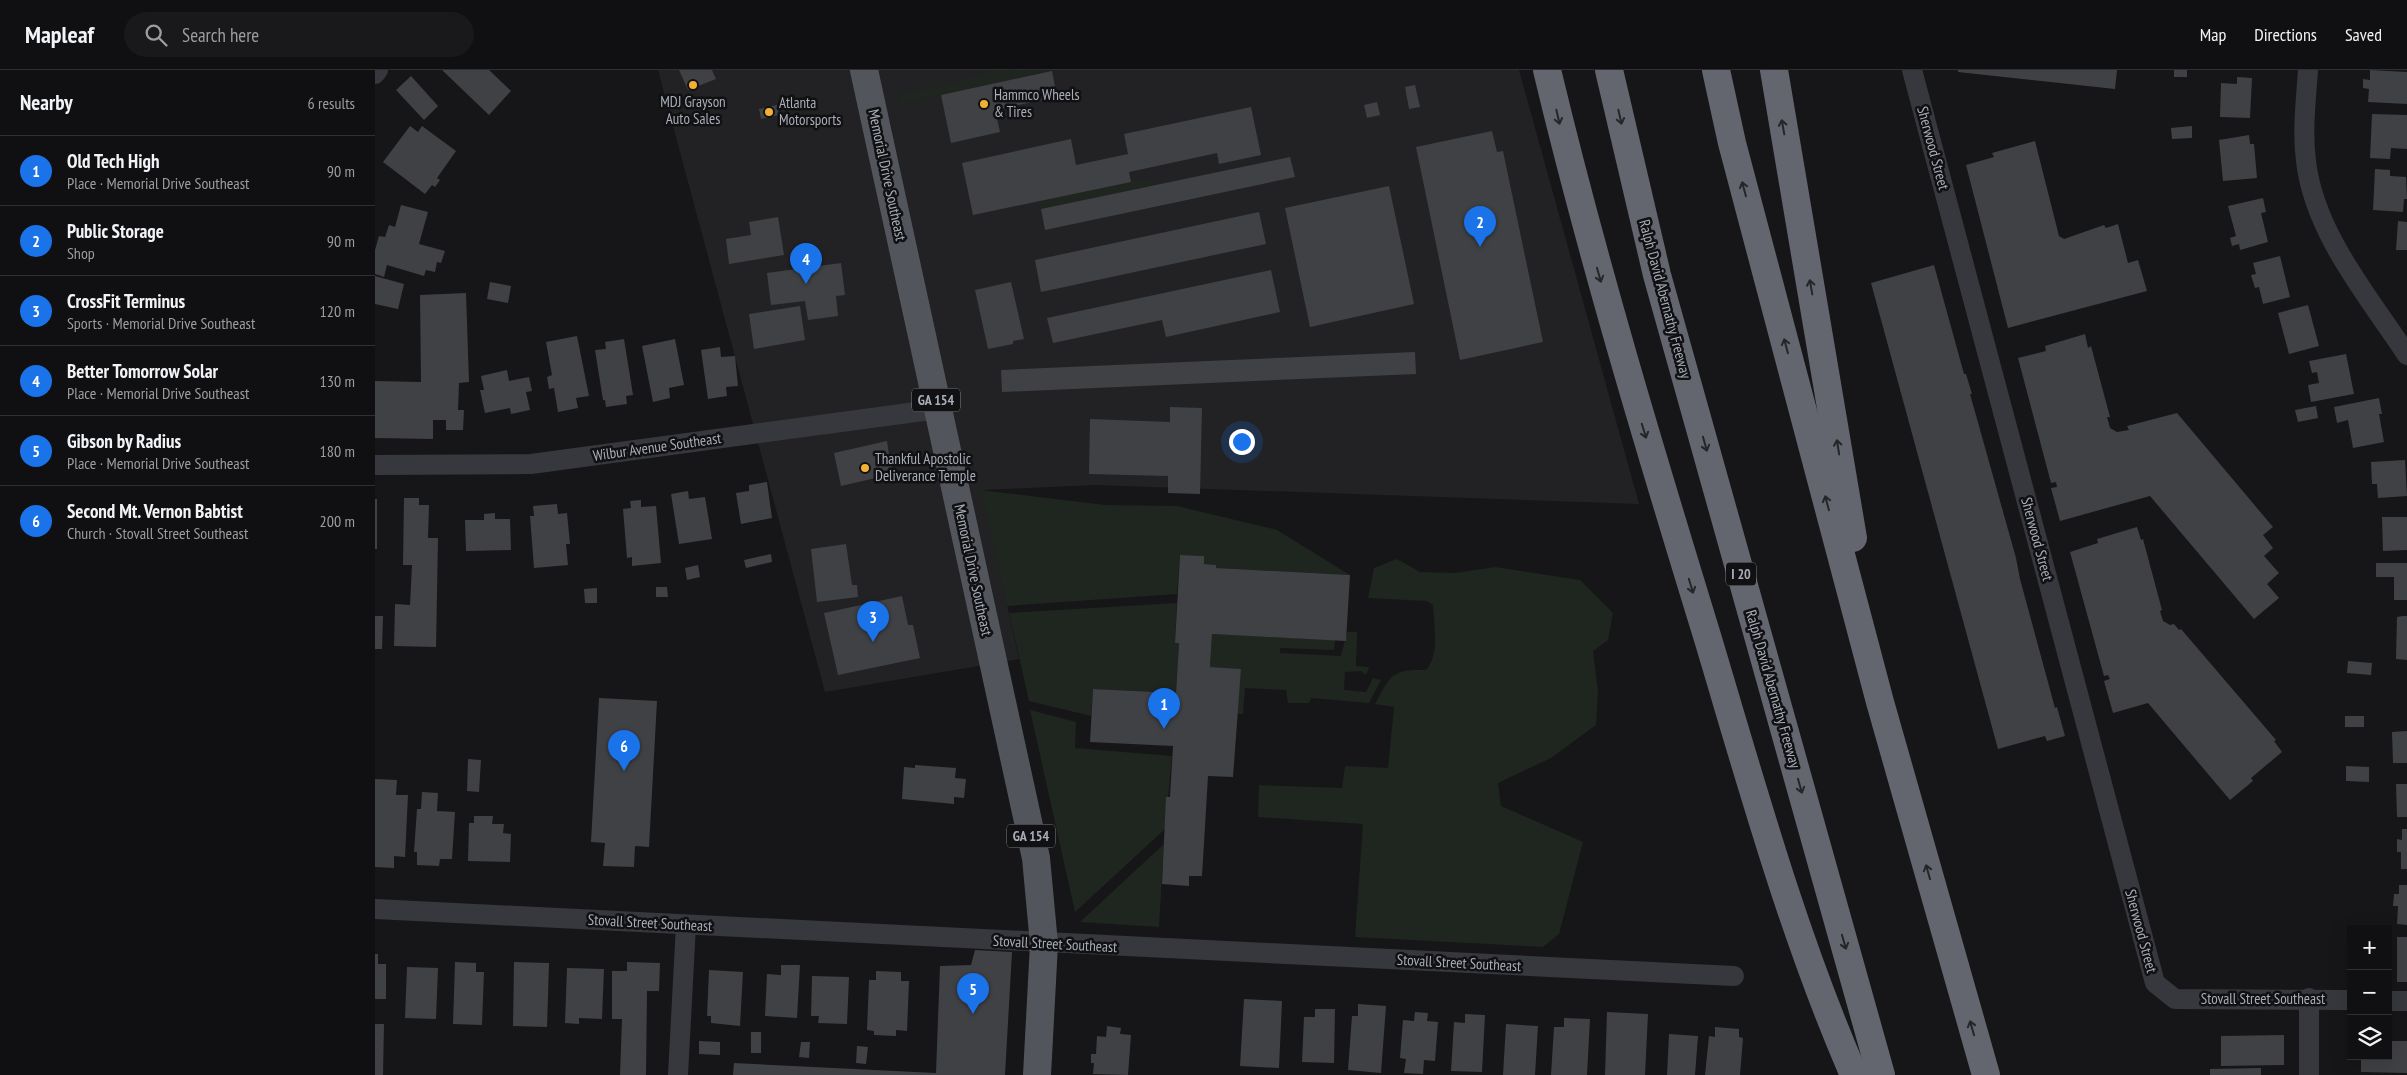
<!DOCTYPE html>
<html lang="en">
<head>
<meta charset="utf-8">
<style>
  :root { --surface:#101012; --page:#19191b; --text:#f1f3f6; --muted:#9c9d9f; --line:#303032; --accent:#1a73e8 }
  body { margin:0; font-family:"PT Sans Narrow",sans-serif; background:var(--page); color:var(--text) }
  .controls { position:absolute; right:15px; bottom:15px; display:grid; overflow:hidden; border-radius:0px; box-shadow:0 5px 20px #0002 }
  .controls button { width:45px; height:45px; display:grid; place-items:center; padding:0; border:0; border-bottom:1px solid var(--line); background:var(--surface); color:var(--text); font:25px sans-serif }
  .you { position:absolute; left:866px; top:371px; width:18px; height:18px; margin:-12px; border:4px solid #fff; border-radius:50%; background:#1a73e8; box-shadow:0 0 0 8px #1a73e833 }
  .badge { display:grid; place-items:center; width:32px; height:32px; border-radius:50%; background:var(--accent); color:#fff; font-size:16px; font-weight:700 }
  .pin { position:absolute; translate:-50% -41px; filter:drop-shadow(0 1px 2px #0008) }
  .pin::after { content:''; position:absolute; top:26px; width:18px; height:15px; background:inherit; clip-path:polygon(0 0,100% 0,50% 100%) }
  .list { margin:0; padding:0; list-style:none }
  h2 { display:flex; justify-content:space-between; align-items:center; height:65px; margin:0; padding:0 20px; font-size:21px }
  h2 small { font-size:16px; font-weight:400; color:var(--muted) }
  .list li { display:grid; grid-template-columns:32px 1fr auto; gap:15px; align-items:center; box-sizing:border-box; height:70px; padding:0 20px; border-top:1px solid var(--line) }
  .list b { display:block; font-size:19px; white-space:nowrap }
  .list p { margin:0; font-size:16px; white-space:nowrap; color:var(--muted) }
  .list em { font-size:16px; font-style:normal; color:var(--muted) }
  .icon { flex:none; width:28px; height:28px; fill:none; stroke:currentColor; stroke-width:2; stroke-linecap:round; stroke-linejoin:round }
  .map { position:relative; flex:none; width:2032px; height:1005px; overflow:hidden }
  header { display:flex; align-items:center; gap:30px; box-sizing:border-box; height:70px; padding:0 25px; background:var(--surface); border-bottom:1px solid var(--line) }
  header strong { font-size:24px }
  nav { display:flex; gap:28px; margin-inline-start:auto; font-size:18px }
  .search { width:350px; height:45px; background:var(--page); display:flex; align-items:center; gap:12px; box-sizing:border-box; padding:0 18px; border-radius:28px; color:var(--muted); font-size:19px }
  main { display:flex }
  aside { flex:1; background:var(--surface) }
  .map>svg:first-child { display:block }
  .built { fill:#222225 }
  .green { fill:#1e261f }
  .building { fill:#404145 }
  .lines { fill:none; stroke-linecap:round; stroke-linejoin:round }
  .minor { stroke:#37383d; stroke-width:20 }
  .primary { stroke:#53555c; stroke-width:28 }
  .motorway { stroke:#63666e; stroke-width:28 }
  .oneway { stroke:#26262a }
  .poi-dot { fill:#f2b134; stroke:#111113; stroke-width:2 }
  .labels { text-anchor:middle; stroke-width:5; stroke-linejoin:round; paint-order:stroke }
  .shield { fill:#111113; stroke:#7b7e86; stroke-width:1 }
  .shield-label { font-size:14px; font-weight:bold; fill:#a8adb8 }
  .poi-label { font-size:15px; fill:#a8adb8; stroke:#111113; text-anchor:start }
  .street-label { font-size:15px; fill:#a8adb8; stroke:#111113 }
</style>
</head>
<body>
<header>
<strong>Mapleaf</strong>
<div class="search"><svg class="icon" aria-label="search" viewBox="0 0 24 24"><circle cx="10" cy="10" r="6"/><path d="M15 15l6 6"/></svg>Search here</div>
<nav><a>Map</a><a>Directions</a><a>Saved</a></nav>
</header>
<main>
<aside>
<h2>Nearby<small>6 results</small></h2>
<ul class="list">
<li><span class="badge">1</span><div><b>Old Tech High</b><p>Place · Memorial Drive Southeast</p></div><em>90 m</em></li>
<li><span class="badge">2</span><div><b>Public Storage</b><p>Shop</p></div><em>90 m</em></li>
<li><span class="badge">3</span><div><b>CrossFit Terminus</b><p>Sports · Memorial Drive Southeast</p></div><em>120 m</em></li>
<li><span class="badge">4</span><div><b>Better Tomorrow Solar</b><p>Place · Memorial Drive Southeast</p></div><em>130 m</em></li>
<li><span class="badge">5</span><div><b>Gibson by Radius</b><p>Place · Memorial Drive Southeast</p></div><em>180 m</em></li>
<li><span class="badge">6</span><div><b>Second Mt. Vernon Babtist</b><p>Church · Stovall Street Southeast</p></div><em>200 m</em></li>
</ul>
</aside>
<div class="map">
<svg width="2032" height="1005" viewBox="0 0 2032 1005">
  <rect width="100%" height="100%" fill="#161618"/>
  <path class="built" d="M283,0H1144L1264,434L721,415L607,420L644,589L450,622Z"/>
  <g class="green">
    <path d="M617,0L677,1L523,34L522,25L584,12Z"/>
    <path d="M771,109L779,115L666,139L664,131Z"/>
    <path d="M606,420L730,435L802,436L902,460L975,505L841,498V495L829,494V486L805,485L802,524L632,536Z"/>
    <path d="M1022,489L1045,502L1080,503L1120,497L1205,510L1238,543L1233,570L1218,581L1223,621L1221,655L1176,688L1123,713L1126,736L1208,772L1184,864L1168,877L980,867L988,754L883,747L884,715L967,718L970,696L1013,698L1019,637L1000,634C1016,605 1016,599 1051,600C1065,585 1059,554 1058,535L1052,531L993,528L999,498Z"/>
    <path d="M802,533L800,573H804L801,623L718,619L716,646L654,631L634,543Z"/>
    <path d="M972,562H982L981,596L994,597L991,605L986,601L970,602L969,620L991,622L998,608L1006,610L994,633L936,628L934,633H913L911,620L870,618L868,644H862L866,599L835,597L837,564L960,570L959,580L905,578V583L966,586Z"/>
    <path d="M655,640L701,652L700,678L797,686L790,759L700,842Z"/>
    <path d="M789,774L784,857L705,852Z"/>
  </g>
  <g class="building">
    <path d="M67,0H114L136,21L114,45Z"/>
    <path d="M304,0H337L341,9L313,20Z"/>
    <path d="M1583,0H1742L1740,19L1583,2Z"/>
    <rect x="1799" y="0" width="13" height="7"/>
    <path d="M1995,0L2032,2V34L1993,32L1994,19L1988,18V9L1995,10Z"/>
    <path d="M677,1L682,27L620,40L625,62L576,73L566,25Z"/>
    <path d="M36,6L63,36L49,50L21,20Z"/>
    <path d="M1862,7L1877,8L1875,48L1845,47L1846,13L1862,14Z"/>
    <path d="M1040,15L1045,37L1034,39L1030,17Z"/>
    <path d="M1002,32L1005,45L992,48L989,35Z"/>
    <path d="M402,35L404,45L386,49L384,39Z"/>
    <path d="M876,37L886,85L844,94L842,83L754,102L756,112L598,145L587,93L696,69L701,95L753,84L749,64Z"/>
    <path d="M1997,44L2032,45V79L2016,78L2015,89L1995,88Z"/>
    <path d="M35,56L43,62L47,56L81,81L62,108L65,110L60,117L57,115L50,124L8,92Z"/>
    <path d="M1817,56V68L1797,69L1796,58Z"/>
    <path d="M1117,61L1122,82L1128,81L1168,272L1085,290L1041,77Z"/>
    <path d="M1874,65L1875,74H1879L1882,108L1848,111L1844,70Z"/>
    <path d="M1660,71L1684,166L1689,169L1729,155L1731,158L1743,154L1753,193L1763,190L1772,221L1633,258L1591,95L1619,87L1617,83Z"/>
    <path d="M915,87L920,107L670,160L666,139Z"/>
    <path d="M2000,99L2015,100V106L2031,107L2032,129H2029L2028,142L1998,140Z"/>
    <path d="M1014,116L1039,234L935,257L910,138Z"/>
    <path d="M1888,128L1891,142L1886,143L1893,172L1865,180L1864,174L1857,176L1855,168L1861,166L1853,136Z"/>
    <path d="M26,135L53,142L44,174L70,181L66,193L62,192L60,202L51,200L49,206L12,195L9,207L0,204V180L4,166L10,167L14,155L20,157Z"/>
    <path d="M884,142L891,174L666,222L660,190Z"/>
    <path d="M403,147L409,185L354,194L351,169L376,165L374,152Z"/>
    <path d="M2023,151L2032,152V180H2021Z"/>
    <path d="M1905,186L1915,227L1888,234L1884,217L1880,218L1876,205L1881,204L1878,193Z"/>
    <path d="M466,193L470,225L461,226L463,246L433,250L430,231L396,235L392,203Z"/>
    <path d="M1559,195L1589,304H1591L1597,324H1595L1641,488L1645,509L1680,638L1682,637L1690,666L1672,671L1670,666L1623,679L1496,213Z"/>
    <path d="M896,200L905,242L791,267L787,250L678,273L672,248Z"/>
    <path d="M0,206L29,214L23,239L0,234Z"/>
    <path d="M115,212L136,216L133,233L112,229Z"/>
    <path d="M636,212L649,269L638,271V274L613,279L600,220Z"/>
    <path d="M91,223L94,312L84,313L83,340H89L88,360H71V350H58V369L0,368V311L46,312L45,225Z"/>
    <path d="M1933,235L1944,276L1914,284L1903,243Z"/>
    <path d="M425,236L430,270L379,279L374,244Z"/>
    <path d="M1710,264L1713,278L1716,276L1735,347H1732L1735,358L1742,362L1754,360L1752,356L1802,343L1898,457L1888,465L1898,478L1889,486L1904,503L1892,514L1904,528L1879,549L1775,426L1685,451L1676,418L1682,417L1681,412L1676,413L1643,288L1671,281L1670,276Z"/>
    <path d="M202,266L214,326L201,328L203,338L183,342L179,318L174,319L172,307L177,305L171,272Z"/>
    <path d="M249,269L258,325L251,326L252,334L231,337L230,330H228L220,280L231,279L230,272Z"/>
    <path d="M300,269L309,315L294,318L295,328L278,332L267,276Z"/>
    <path d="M345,277L346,287L360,286L363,316L351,317L352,326L333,329L326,280Z"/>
    <path d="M1040,282L1041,304L627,322L626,300Z"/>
    <path d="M1971,284L1979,324L1936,332L1933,315L1944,313L1942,302L1937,303L1934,291Z"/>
    <path d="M132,300L134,311L154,307L157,321L151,322L155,340L136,344L135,338L110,343L105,320H109L106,306Z"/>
    <path d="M2004,328L2007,344H2004L2009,372L1978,378L1973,350L1962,353L1959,337Z"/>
    <path d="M1941,336L1943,348L1923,352L1920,340Z"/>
    <path d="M795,337L827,338L825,424L793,423V406L714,404L715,349L795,352Z"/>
    <path d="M512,371L514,385L520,383L522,390L516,392L518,404L466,416L459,383Z"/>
    <path d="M2030,390L2032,426L2003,428L2002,414H1997L1996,392Z"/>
    <path d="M392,412L397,448L366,454L361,423L374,421V415Z"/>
    <path d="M313,421L314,429L330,427L337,469L304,474L296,424Z"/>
    <path d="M29,428H44V435H54L53,468H63L61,577L19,576L20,534L35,535L37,495H28Z"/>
    <rect x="0" y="429" width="2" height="50"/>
    <path d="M266,430V437L281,436L286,493L257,496V487L252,488L248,439L256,438L255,431Z"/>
    <path d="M182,434L183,444L192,443L195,474H191L193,495L159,498L155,446H159L158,436Z"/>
    <path d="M120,443V449H135L136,480L91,481L90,450H109V444Z"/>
    <path d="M2007,447H2032V480L2008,481Z"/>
    <path d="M1762,457L1766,470L1768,469L1787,540L1785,541L1788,551L1795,555L1799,554L1804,560L1806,559L1901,670L1899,671L1907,682L1876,708L1878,711L1855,730L1773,633L1738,643L1729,611L1735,609L1733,605L1729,606L1695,482L1723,473L1722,469Z"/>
    <path d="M471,474L477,515H482L483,527L442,532L436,479Z"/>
    <path d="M396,484L397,492L371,498L369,490Z"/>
    <path d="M805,485L829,486V494L841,495V498L975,505L971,571L837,564L835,597L866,599L858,707L833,706L827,806H814V816L787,814L791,727H795L798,676L715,672L718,619L801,623L804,573H800Z"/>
    <path d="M2001,493H2032V530H2019V507H2001Z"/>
    <path d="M323,495L325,507L312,510L310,498Z"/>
    <path d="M281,517H292L293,527H281Z"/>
    <path d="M222,518V533H210L209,519Z"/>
    <path d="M527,526L533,555H538L545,588L463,605L449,543Z"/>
    <path d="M0,546H8L7,579H0Z"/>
    <path d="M2028,546H2032V590L2021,589L2022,547Z"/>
    <path d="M1973,591L1997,593L1996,605L1972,603Z"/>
    <path d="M224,628L282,631L274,777L260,776L259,797L228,796L230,773L216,772Z"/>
    <rect x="1970" y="646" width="19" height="11"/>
    <path d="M2032,661V693H2018L2017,662Z"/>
    <path d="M93,689L106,690L104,722L92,721Z"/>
    <path d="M540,695L581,698L580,708L591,709L589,728L579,727V734L527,729L529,697L540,698Z"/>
    <path d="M1971,696L1994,697V712L1971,711Z"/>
    <path d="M0,709L22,710L21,725H33L30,787L19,786V798L0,797Z"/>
    <path d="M2021,714H2032V747H2022Z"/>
    <path d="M47,722L63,723L62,741L80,742L77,789H65L64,796L42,795V782H39L42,739H46Z"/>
    <path d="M99,746H118L117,754H129L128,763L136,764L135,792L93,791L94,753H99Z"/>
    <path d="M2027,759H2032V799H2026V782H2022V769L2027,770Z"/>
    <path d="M2024,815H2032V855L2022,854L2023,836H2018L2019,824H2024Z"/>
    <rect x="2022" y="867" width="10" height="45"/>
    <path d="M600,880L637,882L630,1005H358L359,993L561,1003L565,896L596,895Z"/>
    <path d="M0,884H3V894H11V929H0Z"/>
    <path d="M80,892L101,893V902H109L107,955L78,954Z"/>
    <path d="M139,892L174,893L172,957L138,956Z"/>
    <path d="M252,892L285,893L284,921H272L271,1005H245L247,949H237V901H252Z"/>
    <path d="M406,895H425L422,948L390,946L392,904L406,905Z"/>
    <path d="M32,897L63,898L61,949L30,948Z"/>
    <path d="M192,898L229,899L227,949L204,948V954L190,953Z"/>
    <path d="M334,900L368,902L365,956L336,953V946H332Z"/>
    <path d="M501,901L526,902V911H534L532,961L521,960V966L499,965V961L492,960L494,910H501Z"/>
    <path d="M437,906L474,907L472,954L443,953L444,946H436Z"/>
    <path d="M869,929L907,931L904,998L865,996Z"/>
    <path d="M983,934L1011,936L1006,1003L973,1000L977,946H983Z"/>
    <path d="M940,939H960L959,993L927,992L929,947H940Z"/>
    <path d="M1040,942L1053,943L1052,951L1063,952L1060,991L1049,990L1048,1004L1029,1003L1031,989L1025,988L1028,950L1039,951Z"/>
    <path d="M1232,942L1273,944L1270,1005H1230Z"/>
    <path d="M1090,944L1110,945L1107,1002L1076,1001L1079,952L1090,953Z"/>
    <path d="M1189,948L1215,949L1212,1005H1176L1179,957H1189Z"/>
    <path d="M0,954H9L8,1005H0Z"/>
    <path d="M1131,954L1163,956L1160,1005H1128Z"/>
    <path d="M732,956L746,958L745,964L756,965L753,1005L718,1004L719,993H716V984H721L722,966L731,967Z"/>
    <path d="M1340,957L1364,959V967L1368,968L1365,1005H1330L1334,966L1340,967Z"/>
    <rect x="376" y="962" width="10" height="21"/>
    <path d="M1294,964L1323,966L1320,1005H1292Z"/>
    <path d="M1909,965V995L1846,996V966Z"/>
    <path d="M324,971L345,972V985L324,984Z"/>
    <path d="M2013,971H2032V1003L1986,1002V986H2013Z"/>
    <path d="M426,972H435L434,988L424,987Z"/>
    <path d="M482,976L493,977L491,994L481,993Z"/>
    <path d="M1886,998V1005H1835V999Z"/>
  </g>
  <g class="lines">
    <g class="minor">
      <path d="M1537,0L1780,913L1800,929L1976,930"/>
      <path d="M1933,0C1931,30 1927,61 1931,91C1939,163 1994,227 2032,285"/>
      <path d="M0,4L3,0"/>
      <path d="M0,395L156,394L563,339"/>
      <path d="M0,839L1359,906"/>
      <path d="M1934,928V1005"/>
      <path d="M2013,931H2032"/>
      <path d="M303,1005L311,855"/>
    </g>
    <path class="primary" d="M489,0L661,788L669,874L662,1005"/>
    <g class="motorway">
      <path d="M1172,0C1218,192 1275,380 1333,569C1377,716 1418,865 1479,1005"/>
      <path d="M1234,0L1282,205L1506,1005"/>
      <path d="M1341,0L1357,73L1505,632L1611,1005"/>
      <path d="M1399,0L1478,468"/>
    </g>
  </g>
  <defs><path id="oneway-shaft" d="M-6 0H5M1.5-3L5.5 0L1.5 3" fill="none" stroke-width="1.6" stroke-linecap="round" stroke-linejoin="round" transform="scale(1.25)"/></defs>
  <g class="oneway">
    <use href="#oneway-shaft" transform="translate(1183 47) rotate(77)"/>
    <use href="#oneway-shaft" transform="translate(1245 47) rotate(77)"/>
    <use href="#oneway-shaft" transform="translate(1408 57) rotate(-100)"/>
    <use href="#oneway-shaft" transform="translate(1369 119) rotate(-105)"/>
    <use href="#oneway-shaft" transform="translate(1224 205) rotate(74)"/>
    <use href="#oneway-shaft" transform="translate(1436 217) rotate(-100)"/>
    <use href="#oneway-shaft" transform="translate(1411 276) rotate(-105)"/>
    <use href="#oneway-shaft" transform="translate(1269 361) rotate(73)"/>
    <use href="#oneway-shaft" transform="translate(1330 374) rotate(74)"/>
    <use href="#oneway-shaft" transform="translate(1463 377) rotate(-99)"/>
    <use href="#oneway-shaft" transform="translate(1452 433) rotate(-105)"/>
    <use href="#oneway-shaft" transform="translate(1316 516) rotate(73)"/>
    <use href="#oneway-shaft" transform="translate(1425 716) rotate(74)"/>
    <use href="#oneway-shaft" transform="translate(1553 802) rotate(-106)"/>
    <use href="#oneway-shaft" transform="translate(1469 872) rotate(74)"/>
    <use href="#oneway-shaft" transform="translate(1597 958) rotate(-106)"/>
  </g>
  <g class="poi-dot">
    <circle cx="318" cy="15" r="5"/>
    <circle cx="609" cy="34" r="5"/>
    <circle cx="394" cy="42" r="5"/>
    <circle cx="490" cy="398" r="5"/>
  </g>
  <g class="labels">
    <g class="shield">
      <rect x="537" y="318.5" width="48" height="23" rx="4"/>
      <rect x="1351" y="492.5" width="30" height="23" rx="4"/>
      <rect x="632" y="754.5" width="48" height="23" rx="4"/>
    </g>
    <g class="shield-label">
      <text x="561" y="335">GA 154</text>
      <text x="1366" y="509">I 20</text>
      <text x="656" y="771">GA 154</text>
    </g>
    <g class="poi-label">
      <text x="619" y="30">Hammco Wheels<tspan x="619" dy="17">&amp; Tires</tspan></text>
      <text x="318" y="37" text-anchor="middle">MDJ Grayson<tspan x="318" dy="17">Auto Sales</tspan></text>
      <text x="404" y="38">Atlanta<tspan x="404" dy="17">Motorsports</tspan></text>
      <text x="500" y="394">Thankful Apostolic<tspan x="500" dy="17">Deliverance Temple</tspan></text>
    </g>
    <g class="street-label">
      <text transform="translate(1558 78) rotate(75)" y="5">Sherwood Street</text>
      <text transform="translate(512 105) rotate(78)" y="5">Memorial Drive Southeast</text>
      <text transform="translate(1290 229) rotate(75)" y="5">Ralph David Abernathy Freeway</text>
      <text transform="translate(282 377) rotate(-8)" y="5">Wilbur Avenue Southeast</text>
      <text transform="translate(1662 469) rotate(75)" y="5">Sherwood Street</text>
      <text transform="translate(598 500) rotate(78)" y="5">Memorial Drive Southeast</text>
      <text transform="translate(1398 619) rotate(74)" y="5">Ralph David Abernathy Freeway</text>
      <text transform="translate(275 853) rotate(3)" y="5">Stovall Street Southeast</text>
      <text transform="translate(1766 861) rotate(75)" y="5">Sherwood Street</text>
      <text transform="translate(680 874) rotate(3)" y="5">Stovall Street Southeast</text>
      <text transform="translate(1084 893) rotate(3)" y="5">Stovall Street Southeast</text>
      <text x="1888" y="934">Stovall Street Southeast</text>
    </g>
  </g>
</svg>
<div class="controls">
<button>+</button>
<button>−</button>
<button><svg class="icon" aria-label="layers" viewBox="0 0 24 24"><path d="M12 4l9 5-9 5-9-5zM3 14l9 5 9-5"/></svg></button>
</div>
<div class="you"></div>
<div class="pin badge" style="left:789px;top:659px">1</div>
<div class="pin badge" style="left:1105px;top:177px">2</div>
<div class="pin badge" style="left:498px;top:572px">3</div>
<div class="pin badge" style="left:431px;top:214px">4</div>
<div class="pin badge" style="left:598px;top:944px">5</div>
<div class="pin badge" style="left:249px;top:701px">6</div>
</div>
</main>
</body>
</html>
